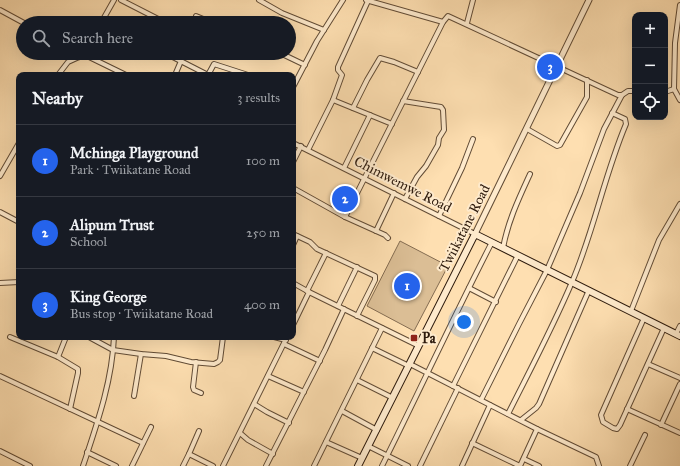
<!DOCTYPE html>
<html lang="en">
<head>
<meta charset="utf-8">
<style>
  :root { --surface:#171b24; --page:#20242c; --text:#f1f3f6; --muted:#9ea1a6; --line:#363941; --accent:#2563eb }
  body { margin:0; font-family:"IM FELL Great Primer",serif; background:var(--page); color:var(--text) }
  .controls { position:absolute; right:12px; top:12px; display:grid; overflow:hidden; border-radius:8px; box-shadow:0 4px 16px #0002 }
  .controls button { width:36px; height:36px; display:grid; place-items:center; padding:0; border:0; border-bottom:1px solid var(--line); background:var(--surface); color:var(--text); font:20px sans-serif }
  .you { position:absolute; left:464px; top:322px; width:14px; height:14px; margin:-10px; border:3px solid #fff; border-radius:50%; background:#1a73e8; box-shadow:0 0 0 6px #1a73e833 }
  .badge { display:grid; place-items:center; width:26px; height:26px; border-radius:50%; background:var(--accent); color:#fff; font-size:13px; font-weight:700 }
  .pin { position:absolute; translate:-50% -50%; border:2px solid #fff; box-shadow:0 1px 4px #0006 }
  .list { margin:0; padding:0; list-style:none }
  h2 { display:flex; justify-content:space-between; align-items:center; height:52px; margin:0; padding:0 16px; font-size:17px }
  h2 small { font-size:13px; font-weight:400; color:var(--muted) }
  .list li { display:grid; grid-template-columns:26px 1fr auto; gap:12px; align-items:center; box-sizing:border-box; height:72px; padding:0 16px; border-top:1px solid var(--line) }
  .list b { display:block; font-size:15px; white-space:nowrap }
  .list p { margin:0; font-size:13px; white-space:nowrap; color:var(--muted) }
  .list em { font-size:13px; font-style:normal; color:var(--muted) }
  .icon { flex:none; width:22px; height:22px; fill:none; stroke:currentColor; stroke-width:2; stroke-linecap:round; stroke-linejoin:round }
  .map { position:relative; flex:none; width:680px; height:466px; overflow:hidden }
  .search { position:absolute; background:var(--surface); box-shadow:0 4px 16px #0002; left:16px; top:16px; width:280px; height:44px; display:flex; align-items:center; gap:10px; box-sizing:border-box; padding:0 14px; border-radius:22px; color:var(--muted); font-size:15px }
  .panel { position:absolute; background:var(--surface); box-shadow:0 4px 16px #0002; left:16px; top:72px; width:280px; height:268px; border-radius:8px }
  .map>svg:first-child { display:block }
  .green { fill:#dbbe95; stroke:#846c51 }
  .lines { fill:none; stroke-linecap:round; stroke-linejoin:round }
  .minor-casing { stroke:#624c36; stroke-width:6 }
  .tertiary-casing { stroke:#624c36; stroke-width:7 }
  .secondary-casing { stroke:#2e1b0d; stroke-width:8 }
  .minor { stroke:#feeacc; stroke-width:4 }
  .tertiary { stroke:#feeacc; stroke-width:5 }
  .secondary { stroke:#feeacc; stroke-width:6 }
  .poi-dot { fill:#8f2418; stroke:#feeacc; stroke-width:1.5 }
  .labels { text-anchor:middle; stroke-width:4; stroke-linejoin:round; paint-order:stroke }
  .street-label { font-size:14px; fill:#2e1b0d; stroke:#feeacc }
  .poi-label { font-size:14px; font-weight:bold; fill:#2e1b0d; stroke:#feeacc; text-anchor:start }
</style>
</head>
<body>
<div class="map">
<svg width="680" height="466" viewBox="0 0 680 466">
  <rect width="100%" height="100%" fill="#fedfb1"/>
  <filter id="stains"><feTurbulence type="fractalNoise" baseFrequency=".005" numOctaves="4"/><feColorMatrix values="0 0 0 0 .2 0 0 0 0 .09 0 0 0 0 .02 0 0 0 .5 -.17"/></filter>
  <radialGradient id="worn" r=".72"><stop offset=".6" stop-color="#630" stop-opacity="0"/><stop offset="1" stop-color="#630" stop-opacity=".3"/></radialGradient>
  <path class="green" d="M400,241L448,266L414,331L367,306Z"/>
  <g class="lines">
    <defs>
      <g id="minor">
        <path d="M121,0L166,23"/>
        <path d="M259,0L282,13L324,30"/>
        <path d="M366,0L443,22"/>
        <path d="M680,5L675,43L674,89L680,100"/>
        <path d="M0,10L24,23"/>
        <path d="M196,16L213,23"/>
        <path d="M101,23L114,0"/>
        <path d="M467,23L473,0"/>
        <path d="M72,53L79,57"/>
        <path d="M165,53L208,75L214,64L248,75"/>
        <path d="M280,53L305,65"/>
        <path d="M83,54L126,75"/>
        <path d="M58,75L68,62L79,57L83,53"/>
        <path d="M175,75L181,61"/>
        <path d="M293,87L317,41L343,0"/>
        <path d="M665,92L674,89"/>
        <path d="M333,100L392,124"/>
        <path d="M403,101L441,107L443,110L444,130L439,138L438,145L426,166L417,177L405,199"/>
        <path d="M353,108L367,80L380,58L394,62L418,72"/>
        <path d="M527,129L557,146L560,145L587,97V80"/>
        <path d="M293,143L475,234"/>
        <path d="M308,150L333,100L342,75L338,70V67L368,1"/>
        <path d="M293,162L301,146"/>
        <path d="M344,168L370,115"/>
        <path d="M0,176L19,143"/>
        <path d="M293,188L345,217L385,235L388,238"/>
        <path d="M0,212L19,222"/>
        <path d="M439,216L462,168L473,139"/>
        <path d="M345,217L443,22L448,16L618,95H622"/>
        <path d="M376,231L394,193"/>
        <path d="M293,234L310,242L317,249L375,276V280L357,316"/>
        <path d="M293,245L297,236"/>
        <path d="M503,248C508,221 519,198 530,174"/>
        <path d="M0,283L19,282"/>
        <path d="M293,283L309,292L419,346"/>
        <path d="M469,288L496,302"/>
        <path d="M307,291L326,253"/>
        <path d="M338,306L357,267"/>
        <path d="M631,311L659,240L680,204"/>
        <path d="M644,318L601,415L603,422L613,428L617,429L620,425L664,328"/>
        <path d="M293,325L309,292"/>
        <path d="M676,334L680,326"/>
        <path d="M10,337L58,357L78,369V373L70,409"/>
        <path d="M89,337L113,350L141,354L166,356L191,362L214,364L218,362L220,360L223,337"/>
        <path d="M274,337L286,340"/>
        <path d="M284,344L320,361"/>
        <path d="M372,348L409,366"/>
        <path d="M58,357L66,337"/>
        <path d="M196,362L193,387L194,390L201,393"/>
        <path d="M410,364L537,429L520,466"/>
        <path d="M648,364L680,378"/>
        <path d="M0,376L143,443"/>
        <path d="M268,376L304,392"/>
        <path d="M357,380L393,398"/>
        <path d="M453,386L518,255"/>
        <path d="M134,396L141,354"/>
        <path d="M481,400L519,324L547,270L580,193L604,129L622,95L628,91H635"/>
        <path d="M254,404L267,412L289,423"/>
        <path d="M627,409L680,433"/>
        <path d="M342,411L377,430"/>
        <path d="M508,414C530,370 553,327 572,282C594,231 604,176 626,124L625,119L612,113"/>
        <path d="M521,420L536,408L539,404L589,290"/>
        <path d="M661,425L680,384"/>
        <path d="M537,429L596,457L599,466"/>
        <path d="M199,431L189,454L213,466"/>
        <path d="M240,433L248,440L273,454"/>
        <path d="M326,442L362,458"/>
        <path d="M472,443L520,466"/>
        <path d="M368,446L408,466"/>
        <path d="M0,451L30,466"/>
        <path d="M87,452L116,466"/>
        <path d="M524,459L539,466"/>
        <path d="M83,466C97,424 112,382 114,337"/>
        <path d="M132,466L151,427"/>
        <path d="M183,466L189,454"/>
        <path d="M223,466L287,337"/>
        <path d="M266,466L325,350L344,309"/>
        <path d="M314,466L382,328"/>
        <path d="M382,466C419,392 454,316 492,242"/>
        <path d="M420,466L458,388"/>
        <path d="M462,466L490,405"/>
        <path d="M630,466L645,435"/>
      </g>
      <path id="tertiary" d="M475,234L589,0"/>
      <path id="secondary" d="M358,466L475,234L680,336"/>
    </defs>
    <use href="#minor" class="minor-casing"/>
    <use href="#tertiary" class="tertiary-casing"/>
    <use href="#secondary" class="secondary-casing"/>
    <use href="#minor" class="minor"/>
    <use href="#tertiary" class="tertiary"/>
    <use href="#secondary" class="secondary"/>
  </g>
  <rect class="poi-dot" x="410" y="334" width="8" height="8" rx="2"/>
  <g class="labels">
    <g class="street-label">
      <text transform="translate(403 184) rotate(27)" y="5">Chimwemwe Road</text>
      <text transform="translate(464 228) rotate(-63)" y="5">Twiikatane Road</text>
    </g>
    <g class="poi-label">
      <text x="422" y="343">Pa</text>
    </g>
  </g>
  <rect width="100%" height="100%" filter="url(#stains)"/>
  <rect width="100%" height="100%" fill="url(#worn)"/>
</svg>
<div class="controls">
<button>+</button>
<button>−</button>
<button><svg class="icon" aria-label="locate" viewBox="0 0 24 24"><circle cx="12" cy="12" r="6"/><path d="M12 2v4M12 18v4M2 12h4M18 12h4"/></svg></button>
</div>
<div class="you"></div>
<div class="pin badge" style="left:407px;top:286px">1</div>
<div class="pin badge" style="left:345px;top:199px">2</div>
<div class="pin badge" style="left:550px;top:67px">3</div>
<div class="search"><svg class="icon" aria-label="search" viewBox="0 0 24 24"><circle cx="10" cy="10" r="6"/><path d="M15 15l6 6"/></svg>Search here</div>
<section class="panel">
<h2>Nearby<small>3 results</small></h2>
<ul class="list">
<li><span class="badge">1</span><div><b>Mchinga Playground</b><p>Park · Twiikatane Road</p></div><em>100 m</em></li>
<li><span class="badge">2</span><div><b>Alipum Trust</b><p>School</p></div><em>250 m</em></li>
<li><span class="badge">3</span><div><b>King George</b><p>Bus stop · Twiikatane Road</p></div><em>400 m</em></li>
</ul>
</section>
</div>
</body>
</html>
